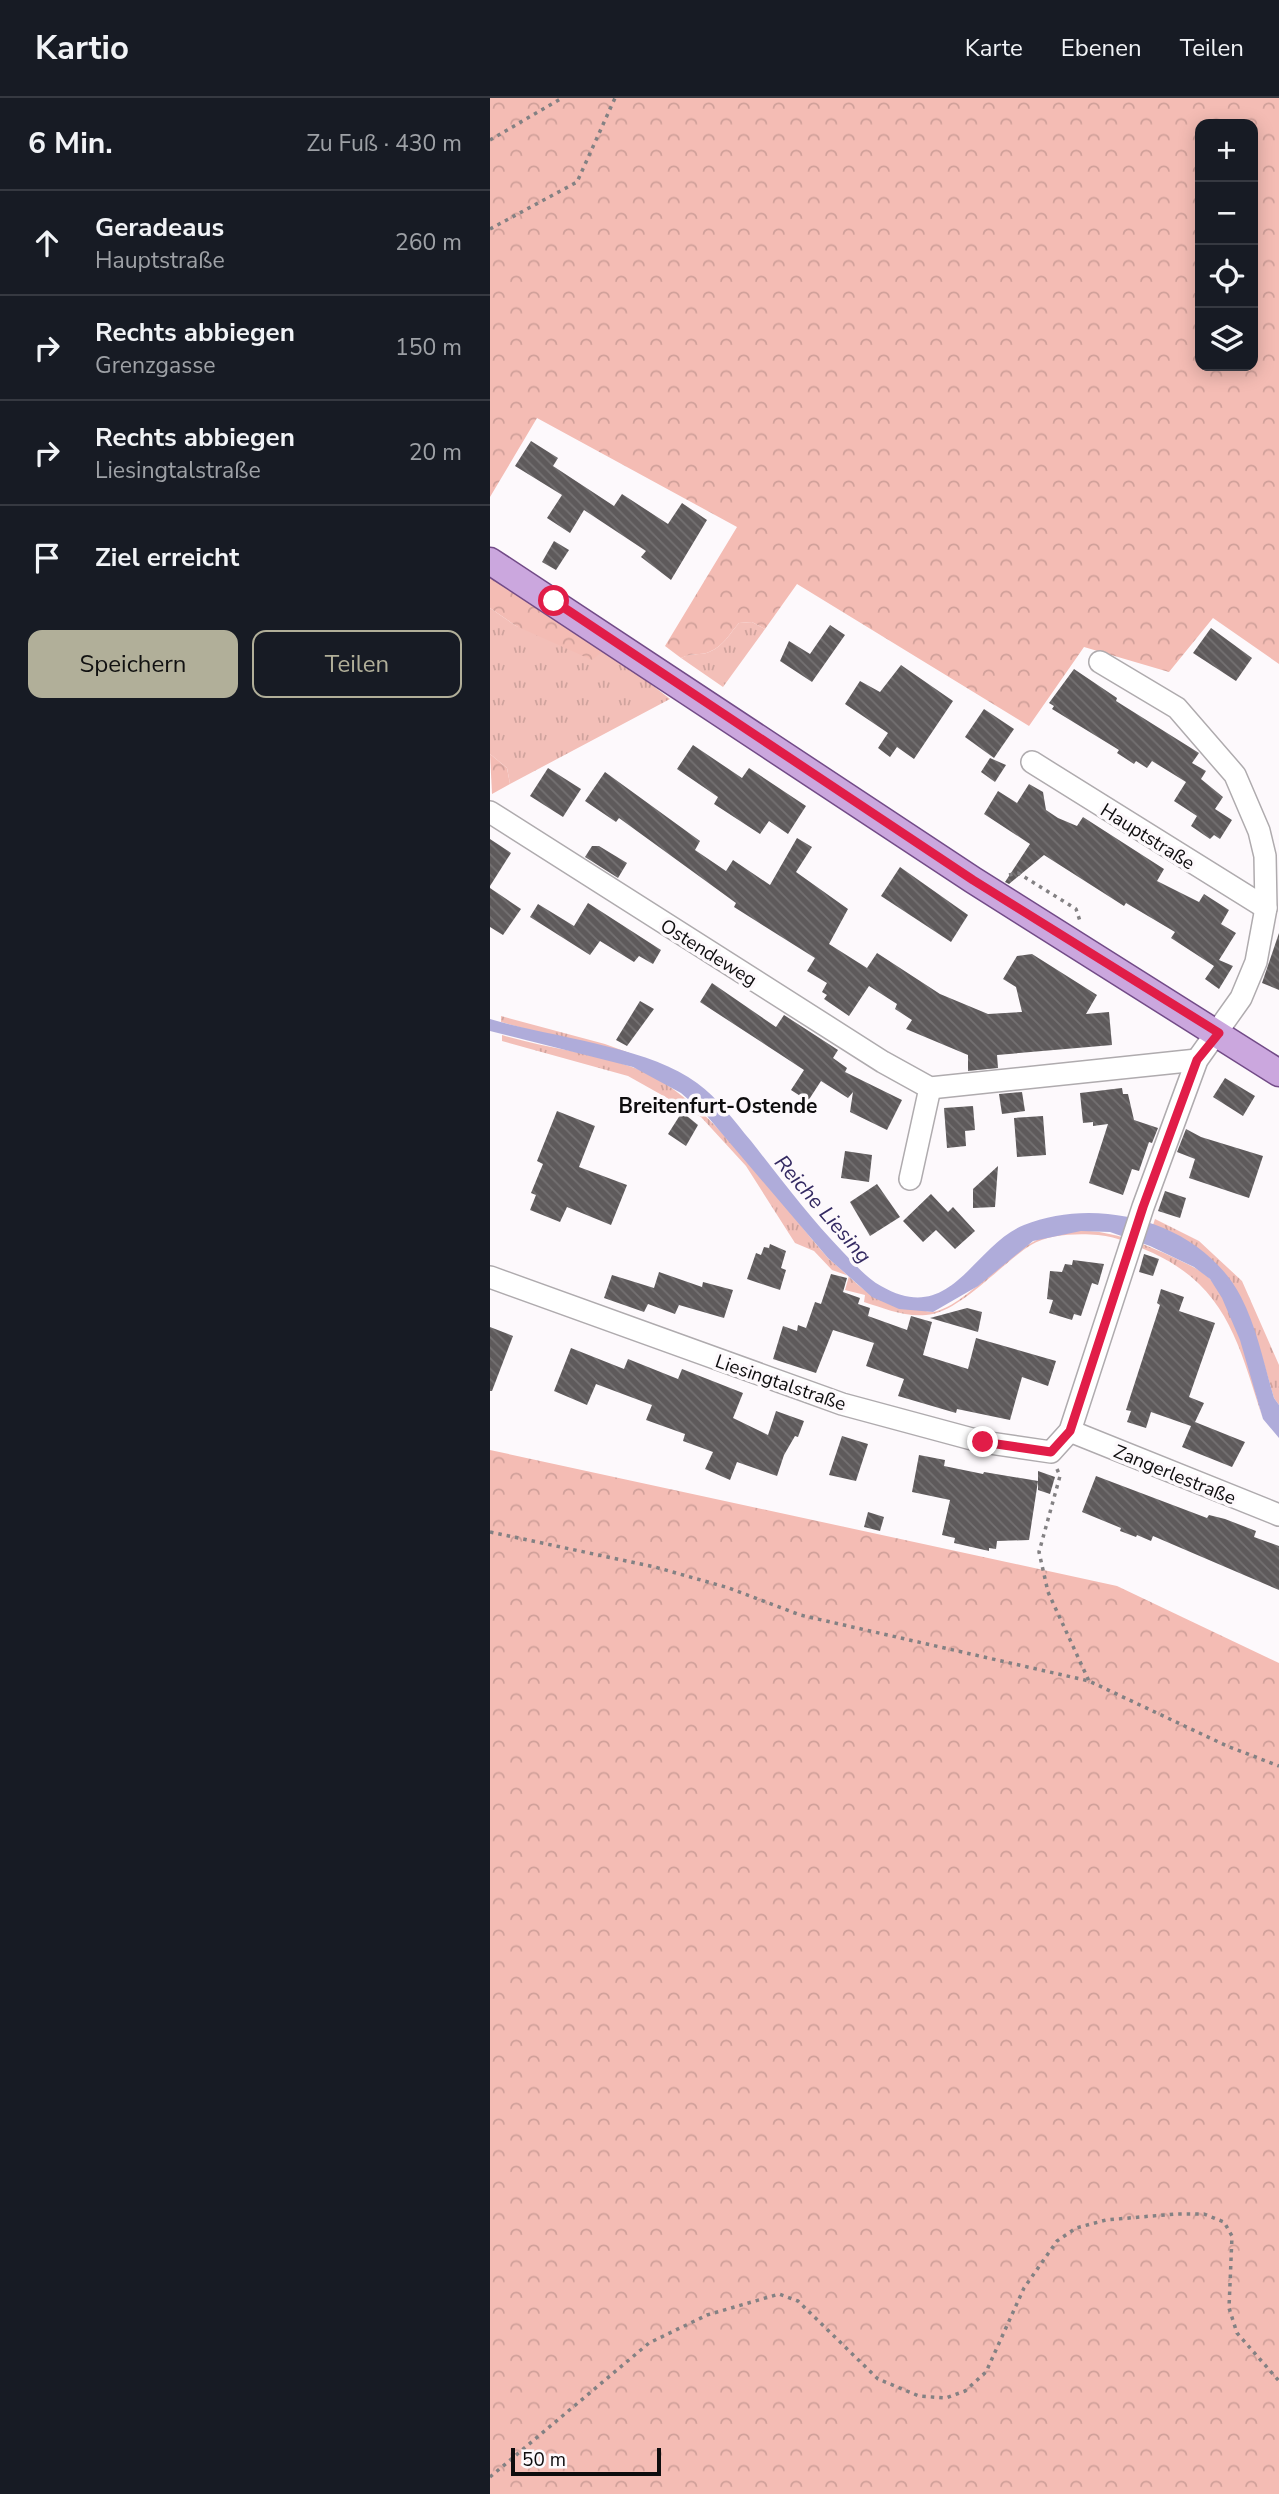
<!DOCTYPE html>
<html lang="de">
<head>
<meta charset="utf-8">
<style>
  :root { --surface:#171b24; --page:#20242c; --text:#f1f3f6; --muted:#9ea1a6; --line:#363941; --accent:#b1af99 }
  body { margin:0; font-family:"Nunito Sans",sans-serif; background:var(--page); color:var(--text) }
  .controls { position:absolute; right:21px; top:21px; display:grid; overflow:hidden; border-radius:14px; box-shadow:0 4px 18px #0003 }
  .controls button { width:63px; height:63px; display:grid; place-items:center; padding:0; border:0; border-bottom:2px solid var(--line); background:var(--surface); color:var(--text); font:35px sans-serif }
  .scale { position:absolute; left:21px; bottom:18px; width:150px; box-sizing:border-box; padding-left:7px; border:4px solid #0e0d0e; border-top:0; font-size:19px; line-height:24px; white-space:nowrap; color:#0e0d0e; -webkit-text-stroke:5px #fdf9fc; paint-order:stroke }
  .stop { position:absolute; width:21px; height:21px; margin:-16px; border:5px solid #e11d48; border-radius:50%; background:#fff }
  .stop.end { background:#e11d48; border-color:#fff; box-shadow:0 2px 7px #0008 }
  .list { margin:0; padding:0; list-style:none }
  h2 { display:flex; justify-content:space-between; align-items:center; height:91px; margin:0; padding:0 28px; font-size:30px }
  h2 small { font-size:23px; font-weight:400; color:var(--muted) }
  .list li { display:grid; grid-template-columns:46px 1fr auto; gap:21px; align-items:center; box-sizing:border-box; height:105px; padding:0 28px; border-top:2px solid var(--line) }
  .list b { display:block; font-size:26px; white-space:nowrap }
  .list p { margin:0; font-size:23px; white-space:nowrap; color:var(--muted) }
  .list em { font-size:23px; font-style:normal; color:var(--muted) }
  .actions { display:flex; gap:14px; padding:21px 28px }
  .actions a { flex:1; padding:16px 0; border:2px solid var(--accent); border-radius:14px; text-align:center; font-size:24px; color:var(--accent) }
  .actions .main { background:var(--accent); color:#111 }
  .icon { flex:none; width:38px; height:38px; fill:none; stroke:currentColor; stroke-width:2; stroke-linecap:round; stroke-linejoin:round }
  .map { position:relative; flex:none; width:789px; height:2396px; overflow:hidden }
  header { display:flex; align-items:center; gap:42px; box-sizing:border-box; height:98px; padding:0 35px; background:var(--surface); border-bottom:2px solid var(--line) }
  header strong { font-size:33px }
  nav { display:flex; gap:38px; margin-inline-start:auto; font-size:24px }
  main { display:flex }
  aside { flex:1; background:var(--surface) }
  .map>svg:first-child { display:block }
  .grass { fill:url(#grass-tufts) }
  .forest { fill:url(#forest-crowns); fill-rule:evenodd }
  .water { fill:#afacda }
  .building { fill:url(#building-back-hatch) }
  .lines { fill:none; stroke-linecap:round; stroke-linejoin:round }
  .minor-casing { stroke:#afabae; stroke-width:24 }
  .major-casing { stroke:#724b87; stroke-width:29 }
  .path { stroke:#838183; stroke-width:3.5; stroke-dasharray:3.5 5; stroke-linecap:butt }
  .minor { stroke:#fff; stroke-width:21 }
  .major { stroke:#cba7de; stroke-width:26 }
  .route { stroke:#e11d48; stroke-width:9 }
  .labels { text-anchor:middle; stroke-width:7; stroke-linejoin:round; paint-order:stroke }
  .street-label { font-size:19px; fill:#0e0d0e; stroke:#fdf9fc }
  .neighbourhood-label { font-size:21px; font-weight:bold; fill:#0e0d0e; stroke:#fdf9fc }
  .water-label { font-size:21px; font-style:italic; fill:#342a62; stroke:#fdf9fc }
</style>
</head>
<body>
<header>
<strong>Kartio</strong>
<nav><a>Karte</a><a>Ebenen</a><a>Teilen</a></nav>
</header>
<main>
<aside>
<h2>6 Min.<small>Zu Fuß · 430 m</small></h2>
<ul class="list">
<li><svg class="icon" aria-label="ahead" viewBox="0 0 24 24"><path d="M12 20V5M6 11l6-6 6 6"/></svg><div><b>Geradeaus</b><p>Hauptstraße</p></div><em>260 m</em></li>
<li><svg class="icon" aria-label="right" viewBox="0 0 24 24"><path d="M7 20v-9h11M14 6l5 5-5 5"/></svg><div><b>Rechts abbiegen</b><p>Grenzgasse</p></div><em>150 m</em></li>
<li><svg class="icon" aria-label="right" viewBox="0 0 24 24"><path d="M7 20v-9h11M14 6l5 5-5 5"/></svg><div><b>Rechts abbiegen</b><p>Liesingtalstraße</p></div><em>20 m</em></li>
<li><svg class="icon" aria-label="arrive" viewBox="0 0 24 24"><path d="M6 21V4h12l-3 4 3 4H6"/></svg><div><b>Ziel erreicht</b></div></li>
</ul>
<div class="actions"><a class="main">Speichern</a><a>Teilen</a></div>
</aside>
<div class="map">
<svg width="789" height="2396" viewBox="0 0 789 2396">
  <defs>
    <pattern id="grass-tufts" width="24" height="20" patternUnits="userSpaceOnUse" patternTransform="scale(1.75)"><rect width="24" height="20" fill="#f3bfb8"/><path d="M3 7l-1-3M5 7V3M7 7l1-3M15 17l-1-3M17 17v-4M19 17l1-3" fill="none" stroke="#cfa39d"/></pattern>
    <pattern id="forest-crowns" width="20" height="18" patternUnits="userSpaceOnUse" patternTransform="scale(1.75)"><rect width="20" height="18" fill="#f4bcb4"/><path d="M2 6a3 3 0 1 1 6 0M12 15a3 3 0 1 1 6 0" fill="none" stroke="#d0a09a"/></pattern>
    <pattern id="building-back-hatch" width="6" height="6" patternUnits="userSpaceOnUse" patternTransform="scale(1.75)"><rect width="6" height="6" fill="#5e5a5b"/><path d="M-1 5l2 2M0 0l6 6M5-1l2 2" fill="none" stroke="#747172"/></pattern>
  </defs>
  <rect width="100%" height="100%" fill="#fdf9fc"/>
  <g class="grass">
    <path d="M0,510L26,528L116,551L180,601L20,686L17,670L0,656Z"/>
    <path d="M262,524L275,531L233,589L191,560C202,554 210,558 219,554C234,548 239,536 249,525Z"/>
    <path d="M11,918L115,946L164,964C114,948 62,939 11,924Z"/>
    <path d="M12,937C55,950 100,954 142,969C215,994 286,1101 338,1160C371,1188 378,1203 422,1210C428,1211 437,1214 443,1214C473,1209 515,1158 543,1144C590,1119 641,1140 685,1160C697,1166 712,1172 721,1182C749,1216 761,1279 773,1321C749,1248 738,1190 663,1155C644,1147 629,1139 608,1137C589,1135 558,1136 541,1147C513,1164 468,1216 436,1217C414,1219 393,1210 374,1204L375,1197L355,1192L359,1178L342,1172L324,1153L305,1145L256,1068L211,1019L138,978L12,943Z"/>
    <path d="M665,1121L709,1143L752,1183L789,1267V1307L784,1300C759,1215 751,1165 663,1127Z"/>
  </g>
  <g class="forest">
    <path d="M0,0H789V566L723,520L679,574L594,549L539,628L307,486L275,531L262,524L249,525C239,536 234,548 219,554C210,558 203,554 191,560L175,548L247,429L47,320L0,399ZM710,26H763V268H710Z"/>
    <path d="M0,461L116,551L102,562L26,528L0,510Z"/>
    <path d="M0,656L17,670L20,686L2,696Z"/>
    <path d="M0,1352L627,1488L789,1565V2396H0Z"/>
  </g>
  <path class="water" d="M0,921C60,939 158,948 207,985C228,1000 244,1023 261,1043C290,1080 319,1119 352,1153C364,1165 376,1180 391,1188C462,1229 482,1148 534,1127C609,1097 712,1124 751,1199C767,1230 774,1266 784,1300L789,1307V1340L773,1321L750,1242L732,1200L720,1181L704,1169L660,1148L620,1134L591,1133L543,1143L488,1188L443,1214L409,1211L382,1199L338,1160L217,1018L191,995L143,969L0,933Z"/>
  <g class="building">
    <path d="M41,343L68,360L63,368L124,408L132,396L178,426L192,405L217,422L181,482L151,459L156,453L94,412L80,435L57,420L72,397L25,368Z"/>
    <path d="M64,443L79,452L66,472L52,464Z"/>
    <path d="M340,527L355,537L322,584L290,563L299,543L320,556Z"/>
    <path d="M721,530L762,560L746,583L703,555Z"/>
    <path d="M411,567L463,603L424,661L407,649L400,659L388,650L398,635L355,606L370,583L390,594Z"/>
    <path d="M584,571L627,600L626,603L709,655L702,665L716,673L711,681L733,699L725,711L742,722L730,741L724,737L720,741L701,728L707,718L684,703L696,684L662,663L657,670L646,663L644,666L627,655L629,652L562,611L564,608L559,605Z"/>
    <path d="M494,611L524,631L504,660L475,639Z"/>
    <path d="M203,647L252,680L259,670L316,708L298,736L279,723L270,736L224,706L228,699L187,671Z"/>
    <path d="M500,660L516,667L505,684L491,674Z"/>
    <path d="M58,670L91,691L73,719L40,698Z"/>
    <path d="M115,674L210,743L205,752L236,773L243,762L280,787L307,740L322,749L306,774L358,811L339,846L377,870L387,855L450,896L498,916L532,914L526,889L513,881L527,858L542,856L607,897L596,916L619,914L622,947L507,957L508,970L478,973V957L416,931L422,922L405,911L407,906L379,888L359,918L334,901L337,897L332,894L337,885L317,873L325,860L244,809L246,805L129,720L126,724L95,703Z"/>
    <path d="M539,686L553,694L556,712L568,720L587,728L593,719L674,771L667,783L709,804L714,796L739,812L731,826L746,835L729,862L743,868L729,891L715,881L724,868L681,840L685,834L636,805L634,808L554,757L519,786L515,784L540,746L494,716L508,693L527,705Z"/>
    <path d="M0,741L21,755L0,788Z"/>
    <path d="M102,748H109L137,765L128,780L95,759Z"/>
    <path d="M410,769L478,817L461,844L391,798Z"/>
    <path d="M0,790L31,811L13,837L0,829Z"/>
    <path d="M98,805L171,852L163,866L149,858L144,864L110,843L100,857L40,819L48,806L84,828Z"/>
    <path d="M789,835V892L772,885Z"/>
    <path d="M222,885L286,929L294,917L348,952L343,960L357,970L355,974L412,1002L397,1032L360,1014L363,994L358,1000L331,983L318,1003L301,992L314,972L210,904Z"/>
    <path d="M150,903L164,911L137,948L126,942Z"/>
    <path d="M735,980L765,998L753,1018L723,999Z"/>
    <path d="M632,990L633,996H638L644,1022L668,1030L662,1045L659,1044L649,1073L642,1071L633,1097L599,1085L618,1026L603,1028V1024L593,1025L590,995Z"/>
    <path d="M532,994L535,1013L512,1016L509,996Z"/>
    <path d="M483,1008L485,1032L475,1033L476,1048L457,1050L454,1010Z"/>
    <path d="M67,1013L105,1028L89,1069L137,1087L121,1127L77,1109L70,1124L40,1112L46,1097L41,1095L53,1066L47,1063Z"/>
    <path d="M192,1014L208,1027L196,1048L178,1036Z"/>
    <path d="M553,1018L556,1057L527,1059L524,1020Z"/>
    <path d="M696,1031L711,1039L773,1058L759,1100L699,1080L705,1061L687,1054Z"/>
    <path d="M355,1053L382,1057L379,1084L351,1080Z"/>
    <path d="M508,1068L505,1109L483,1110V1091Z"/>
    <path d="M387,1086L410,1119L380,1138L360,1104Z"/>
    <path d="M675,1093L696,1100L690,1120L668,1113Z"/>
    <path d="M441,1096L458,1114L463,1109L485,1133L465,1151L446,1132L433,1144L413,1123Z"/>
    <path d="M280,1146L296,1153L291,1170L296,1172L290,1192L257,1181L266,1155L271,1157L274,1149L279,1150Z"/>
    <path d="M654,1156L669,1161L663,1178L649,1174Z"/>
    <path d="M583,1162L614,1166L608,1187L602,1185L591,1218L584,1216L582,1222L559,1215L563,1202L557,1201L560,1173L572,1174L575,1166L582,1167Z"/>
    <path d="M169,1174L212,1189L213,1184L243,1192L234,1220L189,1207L185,1216L158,1206L154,1214L114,1200L122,1177L164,1190Z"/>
    <path d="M341,1176L357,1180L353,1194L370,1200L368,1206L380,1210L378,1218L417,1232L421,1218L442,1224L433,1257L478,1271L486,1240L566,1263L558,1288L532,1279L520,1322L467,1311L466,1315L408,1298L414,1281L376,1268L384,1245L343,1232L326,1275L283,1261L293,1228L307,1233L308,1227L316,1230L325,1204L331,1206Z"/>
    <path d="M671,1191L694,1199L689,1213L725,1225L699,1299L714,1305L705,1324L755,1344L742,1369L692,1349L701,1328L661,1314L656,1330L637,1324L641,1313L636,1312L670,1207L667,1205Z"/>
    <path d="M477,1210L492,1214L488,1234L440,1220Z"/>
    <path d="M0,1229L23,1238L2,1293H0Z"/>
    <path d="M81,1250L134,1271L138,1261L188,1281L192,1271L253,1295L243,1320L278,1337L286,1313L314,1323L308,1339L305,1338L294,1357L287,1378L247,1364L240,1382L215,1371L223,1354L193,1343L195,1336L156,1322L162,1307L106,1286L97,1307L64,1293Z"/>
    <path d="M352,1338L378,1346L366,1383L339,1377Z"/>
    <path d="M429,1357L455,1362L454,1368L493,1376L494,1374L548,1383L539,1442L507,1443L506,1451L499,1450V1453L464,1445L465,1440L452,1437L460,1402L422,1394Z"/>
    <path d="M548,1373L565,1379L560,1396L548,1392Z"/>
    <path d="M606,1378L717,1420L719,1417L735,1421L766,1433L764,1439L789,1448V1492L663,1438L661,1443L647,1437L646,1439L630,1433L631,1430L592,1414Z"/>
    <path d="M378,1414L394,1419L390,1433L374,1429Z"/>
  </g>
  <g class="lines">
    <defs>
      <g id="minor">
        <path d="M542,664L776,810"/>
        <path d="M0,714L393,964L440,990L707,962"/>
        <path d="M420,1081L440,990"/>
        <path d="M0,1179L352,1306L493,1344L561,1354L580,1333L653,1109L707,962L751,900L766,864L776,810L775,758L769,733L745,677L687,610L610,564"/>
        <path d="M580,1333L789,1417"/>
      </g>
      <path id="major" d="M0,463L483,782L789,975"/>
    </defs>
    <use href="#minor" class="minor-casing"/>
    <use href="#major" class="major-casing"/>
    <g class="path">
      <path d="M0,42L72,0"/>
      <path d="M0,131L87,84L125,0"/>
      <path d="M519,777L528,775L586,811L590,823"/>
      <path d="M567,1371L570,1378L549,1454L558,1494L599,1583"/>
      <path d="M0,1434L165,1469L239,1490L310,1517L599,1583L737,1648L789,1668"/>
      <path d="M0,2379L159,2245L217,2217L289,2196L308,2203L388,2281L429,2298L456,2300L475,2293L496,2274L534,2190L567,2143L586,2130L616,2122L685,2116H714L734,2124L742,2138L739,2210L747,2235L789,2283"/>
    </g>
    <use href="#minor" class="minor"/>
    <use href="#major" class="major"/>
  </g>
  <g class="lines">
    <path class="route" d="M64,503L483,782L729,935L707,962L653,1109L580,1333L561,1354L493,1344"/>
  </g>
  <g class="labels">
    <g class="street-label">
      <text transform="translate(658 738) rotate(32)" y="7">Hauptstraße</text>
      <text transform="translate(219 854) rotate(32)" y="7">Ostendeweg</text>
      <text transform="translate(291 1284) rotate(19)" y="7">Liesingtalstraße</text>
      <text transform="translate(685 1376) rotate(22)" y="7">Zangerlestraße</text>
    </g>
    <g class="neighbourhood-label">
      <text x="228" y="1015">Breitenfurt-Ostende</text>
    </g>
    <g class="water-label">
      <text transform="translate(333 1111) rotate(49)" y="7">Reiche Liesing</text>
    </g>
  </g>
</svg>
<div class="controls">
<button>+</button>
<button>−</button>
<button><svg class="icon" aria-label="locate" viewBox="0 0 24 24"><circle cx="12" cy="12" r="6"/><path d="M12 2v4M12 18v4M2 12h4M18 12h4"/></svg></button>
<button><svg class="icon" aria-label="layers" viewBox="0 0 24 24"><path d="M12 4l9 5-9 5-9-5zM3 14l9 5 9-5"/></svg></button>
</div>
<div class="scale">50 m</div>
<div class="stop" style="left:64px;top:503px"></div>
<div class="stop end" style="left:493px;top:1344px"></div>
</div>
</main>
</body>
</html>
